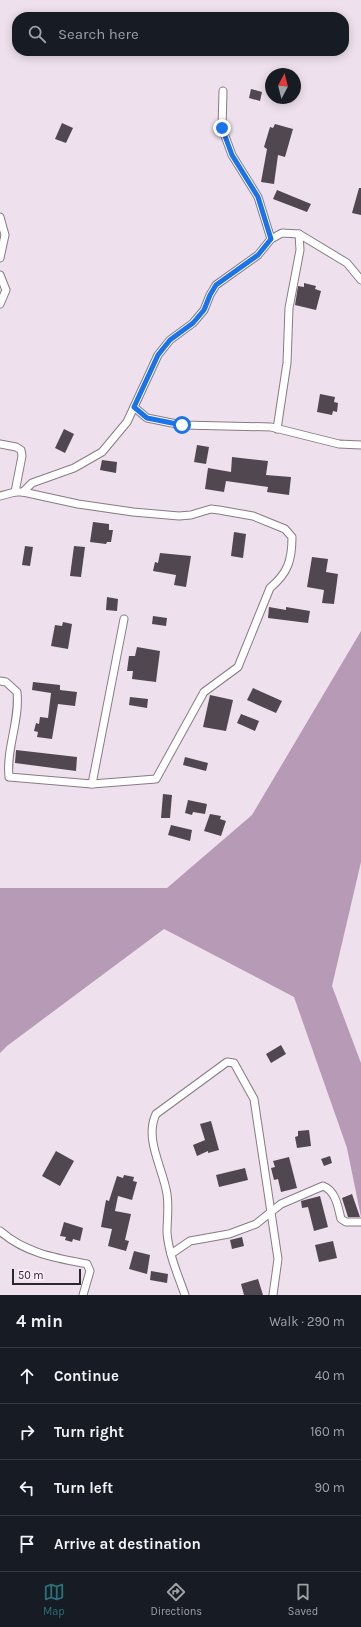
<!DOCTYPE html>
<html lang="en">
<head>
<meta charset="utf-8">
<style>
  :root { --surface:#171b24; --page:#20242c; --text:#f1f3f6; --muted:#9ea1a6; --line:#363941; --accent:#29727a }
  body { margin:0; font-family:Karla,sans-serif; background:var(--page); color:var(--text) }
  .compass { position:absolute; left:265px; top:68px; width:36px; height:36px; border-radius:50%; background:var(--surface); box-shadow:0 2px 10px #0003; rotate:7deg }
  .scale { position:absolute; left:12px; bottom:10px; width:69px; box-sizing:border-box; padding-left:4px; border:2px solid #2c272c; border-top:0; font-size:11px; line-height:14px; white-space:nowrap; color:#2c272c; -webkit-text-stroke:3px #fbeefa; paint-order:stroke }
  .stop { position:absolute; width:12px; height:12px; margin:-9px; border:3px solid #1a73e8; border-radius:50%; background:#fff }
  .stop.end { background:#1a73e8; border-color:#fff; box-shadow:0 1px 4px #0008 }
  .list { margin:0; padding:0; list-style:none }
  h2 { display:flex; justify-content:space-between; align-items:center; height:52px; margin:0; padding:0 16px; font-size:17px }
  h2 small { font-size:13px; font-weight:400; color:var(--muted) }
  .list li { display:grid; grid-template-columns:26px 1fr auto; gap:12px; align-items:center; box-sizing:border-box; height:56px; padding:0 16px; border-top:1px solid var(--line) }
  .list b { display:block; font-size:15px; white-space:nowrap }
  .list em { font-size:13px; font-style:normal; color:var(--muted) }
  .icon { flex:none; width:22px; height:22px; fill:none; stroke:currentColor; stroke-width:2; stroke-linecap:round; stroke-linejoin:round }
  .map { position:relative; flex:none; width:361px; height:1295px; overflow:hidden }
  .search { position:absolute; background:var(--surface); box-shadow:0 2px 10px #0003; left:12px; right:12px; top:12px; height:44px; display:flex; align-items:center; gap:10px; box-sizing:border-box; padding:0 14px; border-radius:16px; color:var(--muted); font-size:15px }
  .sheet { height:276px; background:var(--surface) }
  nav { display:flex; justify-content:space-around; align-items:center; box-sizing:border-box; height:56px; border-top:1px solid var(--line); background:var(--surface); font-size:11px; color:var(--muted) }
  nav a { display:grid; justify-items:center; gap:2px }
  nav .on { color:var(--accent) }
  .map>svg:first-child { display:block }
  .forest { fill:#b79ab5 }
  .building { fill:#514750 }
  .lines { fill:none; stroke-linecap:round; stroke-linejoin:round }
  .street-casing { stroke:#867b85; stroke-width:9 }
  .street { stroke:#fff; stroke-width:7 }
  .route { stroke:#1a73e8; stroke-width:5 }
</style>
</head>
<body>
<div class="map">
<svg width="361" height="1295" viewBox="0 0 361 1295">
  <rect width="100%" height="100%" fill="#eee1ed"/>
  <path class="forest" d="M361,631V862L332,986L361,1063V1217L347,1148L294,997L164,929L7,1046L0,1053V888H167L252,815Z"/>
  <g class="building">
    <path d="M251,89L262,92L260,101L249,98Z"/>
    <path d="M62,123L73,128L66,143L55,139Z"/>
    <path d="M275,124L293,129L285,157L278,155L274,184L261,182L267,149L264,147L270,127L273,128Z"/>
    <path d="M359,188H361V215L352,213Z"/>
    <path d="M277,190L311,204L307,212L273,199Z"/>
    <path d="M304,283L316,286L315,289L321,291L316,310L295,305L298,286L304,287Z"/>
    <path d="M320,394L335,397L334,402L338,403L337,412L333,411L332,415L317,412Z"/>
    <path d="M64,429L74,434L65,453L55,448Z"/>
    <path d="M197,445L209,447L206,464L194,462Z"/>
    <path d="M232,457L268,461L266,475L291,477L289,495L267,492L268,487L226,481L224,492L205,489L208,468L231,472Z"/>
    <path d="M102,460L117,462L116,473L100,470Z"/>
    <path d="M93,522L109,524V530H113L111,542H107L106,544L90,542Z"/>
    <path d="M234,532L246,534L243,558L231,556Z"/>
    <path d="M25,546L33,547L30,566L22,565Z"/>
    <path d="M74,546L85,547L81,577L70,576Z"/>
    <path d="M160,553L191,556L186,587L174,585L176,575L153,571L155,562L158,563Z"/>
    <path d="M312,557L328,559L326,572L338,574L334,604L322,603L324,590L307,587Z"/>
    <path d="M107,597L118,599L117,611L106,610Z"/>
    <path d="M269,607L286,610V607L310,611L308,623L268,618Z"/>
    <path d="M153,616L167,618L166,626L152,624Z"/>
    <path d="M63,622L72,624L68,649L51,646L55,625L62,626Z"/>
    <path d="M137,647L160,651L156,682L132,679L133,671H127L129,656H135Z"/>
    <path d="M33,682L60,685V690L77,692L75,706L58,704L52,739L37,737L38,732L34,731L36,723L39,724L40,717L48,718L51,693L32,690Z"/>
    <path d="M253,688L282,701L276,713L247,700Z"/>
    <path d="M210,695L233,700L226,731L203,727Z"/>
    <path d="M130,697L148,699L147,708L129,705Z"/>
    <path d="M241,714L259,721L255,731L237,723Z"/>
    <path d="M16,750L77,757L76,771L15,763Z"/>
    <path d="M185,757L208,763L206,771L183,765Z"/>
    <path d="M163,794L172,795L170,818H161Z"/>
    <path d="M188,800L207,804L205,814L193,812L192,815L185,813Z"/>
    <path d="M210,814L221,816L220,819L226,821L221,836L204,831Z"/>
    <path d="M171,825L192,830L190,841L168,835Z"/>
    <path d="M281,1045L286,1054L271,1063L266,1054Z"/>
    <path d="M211,1121L219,1150L208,1153V1151L197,1156L193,1145L205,1140L200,1124Z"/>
    <path d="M309,1130L311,1146L297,1148L295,1137L298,1136V1131Z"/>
    <path d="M56,1151L74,1161L60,1186L42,1176Z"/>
    <path d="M330,1156L332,1163L324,1166L321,1159Z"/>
    <path d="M289,1157L297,1188L281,1192L278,1179L274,1180L271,1168L275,1167L273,1161Z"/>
    <path d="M245,1168L248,1180L219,1187L216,1175Z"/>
    <path d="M124,1175L134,1177L133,1181L137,1182L132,1200L118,1196L115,1211L131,1214L125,1240L129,1241L126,1251L108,1246L112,1229L101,1227L106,1200L109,1201L117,1176L123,1178Z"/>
    <path d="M352,1194L360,1217H348L342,1198Z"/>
    <path d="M320,1196L328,1227L314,1231L308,1207L302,1208L301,1201Z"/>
    <path d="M64,1222L83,1228L80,1241L73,1239L72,1242L65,1240L66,1237L60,1236Z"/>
    <path d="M242,1237L244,1246L232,1249L230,1240Z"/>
    <path d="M333,1241L337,1258L319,1262L315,1245Z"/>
    <path d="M134,1251L150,1255L147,1274L129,1269Z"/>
    <path d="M151,1271L168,1274L167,1283L150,1280Z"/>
    <path d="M258,1279L263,1295H244L241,1284Z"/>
  </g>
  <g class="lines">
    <defs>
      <g id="street">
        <path d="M223,91L222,128L232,155L258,197L271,239"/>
        <path d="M0,217L5,235L0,258"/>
        <path d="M0,275L6,290L0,304"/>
        <path d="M134,407L147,418L182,425L271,427L339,444L361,445"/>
        <path d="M277,429L287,363L289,308L300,250L299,234"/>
        <path d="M0,444L16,447L21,450L22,456L15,492"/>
        <path d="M23,492L32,483L74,468L102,452L127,422L158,355L170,340L193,323L204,310L210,295L216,285L258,255L271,239L282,233L299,234L347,263L361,280"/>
        <path d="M0,496L15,492H23L78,504L133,512L179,516L191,515L211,509L219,510L253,516L285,529L292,537C292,560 288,573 270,588L238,667L204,692L156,779L92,784L9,777C6,748 20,721 17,692L6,682L0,681"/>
        <path d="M92,784L124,619"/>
        <path d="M0,1231C25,1253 55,1258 87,1264L90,1271L83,1295"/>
        <path d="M171,1254L190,1241L229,1234L256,1224L281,1204L323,1186C336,1191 338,1207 341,1219L346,1222H361"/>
        <path d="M185,1295C178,1275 169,1255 167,1233C167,1220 169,1207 167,1194C163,1168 144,1139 156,1114L227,1062L234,1063L254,1099L278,1259L273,1295"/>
      </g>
    </defs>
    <use href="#street" class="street-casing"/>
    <use href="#street" class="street"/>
  </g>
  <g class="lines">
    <path class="route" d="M182,425L147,418L134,407L158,355L170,340L193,323L204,310L210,295L216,285L258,255L271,239L258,197L232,155L222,128"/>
  </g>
</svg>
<svg class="compass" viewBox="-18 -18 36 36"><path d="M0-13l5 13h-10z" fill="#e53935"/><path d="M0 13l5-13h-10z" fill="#9ea1a6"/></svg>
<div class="scale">50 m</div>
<div class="stop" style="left:182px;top:425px"></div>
<div class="stop end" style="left:222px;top:128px"></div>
<div class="search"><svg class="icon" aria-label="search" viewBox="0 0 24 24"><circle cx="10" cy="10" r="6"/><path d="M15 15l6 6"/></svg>Search here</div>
</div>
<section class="sheet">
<h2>4 min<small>Walk · 290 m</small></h2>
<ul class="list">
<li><svg class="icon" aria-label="ahead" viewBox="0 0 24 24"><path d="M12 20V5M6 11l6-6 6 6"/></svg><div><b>Continue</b></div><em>40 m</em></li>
<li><svg class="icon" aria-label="right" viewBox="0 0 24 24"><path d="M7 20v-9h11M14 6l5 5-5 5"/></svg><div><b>Turn right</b></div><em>160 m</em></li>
<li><svg class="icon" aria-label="left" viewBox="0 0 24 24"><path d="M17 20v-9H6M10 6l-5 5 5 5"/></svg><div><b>Turn left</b></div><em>90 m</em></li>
<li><svg class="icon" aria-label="arrive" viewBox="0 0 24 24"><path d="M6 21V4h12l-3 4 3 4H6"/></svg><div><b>Arrive at destination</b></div></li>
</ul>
</section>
<nav>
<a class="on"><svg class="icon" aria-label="map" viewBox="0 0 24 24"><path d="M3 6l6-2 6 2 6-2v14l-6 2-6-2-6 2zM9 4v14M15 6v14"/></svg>Map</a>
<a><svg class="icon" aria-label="directions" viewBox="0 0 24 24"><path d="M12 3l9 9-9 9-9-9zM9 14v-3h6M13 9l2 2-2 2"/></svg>Directions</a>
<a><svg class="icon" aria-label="saved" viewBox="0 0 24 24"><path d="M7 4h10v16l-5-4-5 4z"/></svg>Saved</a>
</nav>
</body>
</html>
